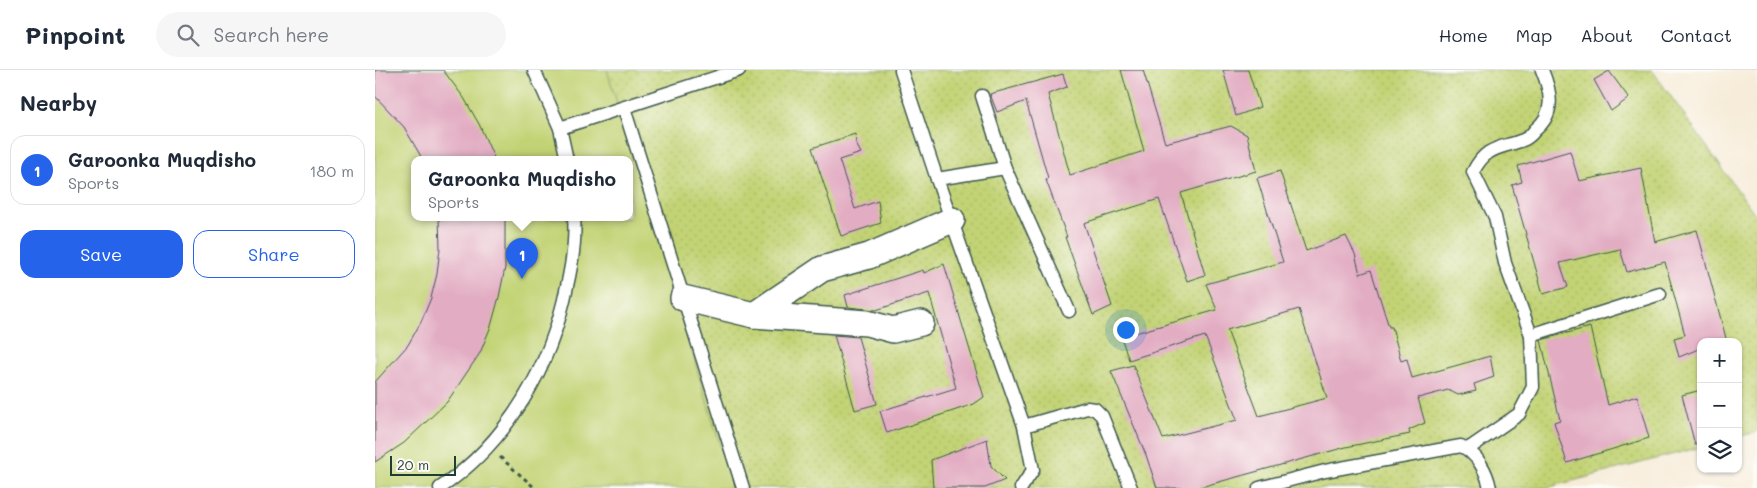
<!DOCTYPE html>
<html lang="en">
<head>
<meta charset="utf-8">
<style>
  :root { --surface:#fff; --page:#f6f6f7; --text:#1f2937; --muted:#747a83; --line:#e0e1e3; --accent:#2563eb }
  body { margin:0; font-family:Mali,sans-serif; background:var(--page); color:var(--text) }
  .controls { position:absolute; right:15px; bottom:15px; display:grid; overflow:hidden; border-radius:10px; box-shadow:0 1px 4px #0004 }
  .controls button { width:45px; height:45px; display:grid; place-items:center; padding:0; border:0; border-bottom:1px solid var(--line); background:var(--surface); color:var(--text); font:25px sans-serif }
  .scale { position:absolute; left:15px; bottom:12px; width:66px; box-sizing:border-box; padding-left:5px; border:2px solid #1f3d34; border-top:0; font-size:14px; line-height:18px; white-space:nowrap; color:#1f3d34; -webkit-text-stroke:4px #fdfcf7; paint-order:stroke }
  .you { position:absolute; left:750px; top:259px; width:18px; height:18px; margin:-12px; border:4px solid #fff; border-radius:50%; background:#1a73e8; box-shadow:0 0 0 8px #1a73e833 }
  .badge { display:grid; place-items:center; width:32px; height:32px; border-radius:50%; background:var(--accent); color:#fff; font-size:16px; font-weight:700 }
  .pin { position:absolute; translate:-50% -41px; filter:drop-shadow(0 1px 2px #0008) }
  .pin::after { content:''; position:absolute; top:26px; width:18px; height:15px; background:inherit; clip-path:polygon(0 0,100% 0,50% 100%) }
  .popup { position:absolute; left:36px; top:86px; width:222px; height:65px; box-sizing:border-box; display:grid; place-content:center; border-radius:10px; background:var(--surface); filter:drop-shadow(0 1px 4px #0005); font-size:16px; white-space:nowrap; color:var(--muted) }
  .popup b { font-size:19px; color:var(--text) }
  .popup::after { content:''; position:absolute; left:50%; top:100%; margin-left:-10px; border:10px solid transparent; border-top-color:var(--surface) }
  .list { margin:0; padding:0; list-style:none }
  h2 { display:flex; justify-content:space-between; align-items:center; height:65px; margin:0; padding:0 20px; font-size:21px }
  h2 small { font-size:16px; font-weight:400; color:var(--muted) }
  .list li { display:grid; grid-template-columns:32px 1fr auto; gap:15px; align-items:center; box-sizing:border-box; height:70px; margin:0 10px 10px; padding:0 10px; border:1px solid var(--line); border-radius:15px }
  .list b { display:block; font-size:19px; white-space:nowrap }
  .list p { margin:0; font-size:16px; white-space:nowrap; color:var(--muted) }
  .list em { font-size:16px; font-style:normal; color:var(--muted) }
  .actions { display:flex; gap:10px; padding:15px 20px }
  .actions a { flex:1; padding:11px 0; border:1px solid var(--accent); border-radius:15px; text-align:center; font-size:18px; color:var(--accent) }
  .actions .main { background:var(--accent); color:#fff }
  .icon { flex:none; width:28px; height:28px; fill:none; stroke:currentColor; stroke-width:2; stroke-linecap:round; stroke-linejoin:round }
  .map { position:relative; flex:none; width:1382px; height:418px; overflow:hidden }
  header { display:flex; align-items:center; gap:30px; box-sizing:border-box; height:70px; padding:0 25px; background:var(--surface); border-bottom:1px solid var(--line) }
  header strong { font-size:24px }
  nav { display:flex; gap:28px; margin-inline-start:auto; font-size:18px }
  .search { width:350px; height:45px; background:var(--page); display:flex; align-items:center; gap:12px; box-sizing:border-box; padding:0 18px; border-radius:28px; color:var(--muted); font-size:19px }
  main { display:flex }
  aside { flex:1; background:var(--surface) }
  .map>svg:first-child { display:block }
  .grass { fill:url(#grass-dots); stroke:#708854 }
  .garden { fill:#c2d375; stroke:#708854; fill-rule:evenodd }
  .building { fill:#e2acc2; fill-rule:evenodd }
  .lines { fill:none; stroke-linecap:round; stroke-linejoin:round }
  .service-casing { stroke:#3f574d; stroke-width:15 }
  .minor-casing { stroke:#3f574d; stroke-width:28 }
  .path { stroke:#3f574d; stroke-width:3; stroke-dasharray:4 4; stroke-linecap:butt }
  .service { stroke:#fff; stroke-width:12 }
  .minor { stroke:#fff; stroke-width:25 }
</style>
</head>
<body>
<header>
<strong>Pinpoint</strong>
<div class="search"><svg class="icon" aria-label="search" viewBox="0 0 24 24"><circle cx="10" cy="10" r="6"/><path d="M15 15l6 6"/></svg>Search here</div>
<nav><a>Home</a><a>Map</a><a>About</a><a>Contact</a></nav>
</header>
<main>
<aside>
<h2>Nearby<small></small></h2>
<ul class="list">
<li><span class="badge">1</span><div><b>Garoonka Muqdisho</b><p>Sports</p></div><em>180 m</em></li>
</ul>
<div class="actions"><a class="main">Save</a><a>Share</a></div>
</aside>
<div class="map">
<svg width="1382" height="418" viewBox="0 0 1382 418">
  <defs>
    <pattern id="grass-dots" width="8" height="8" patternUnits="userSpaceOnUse" patternTransform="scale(1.25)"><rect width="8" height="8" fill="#c2d375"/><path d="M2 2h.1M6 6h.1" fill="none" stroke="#a6b666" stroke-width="1.8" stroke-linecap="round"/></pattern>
  </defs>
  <rect width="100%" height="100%" fill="#fdfcf7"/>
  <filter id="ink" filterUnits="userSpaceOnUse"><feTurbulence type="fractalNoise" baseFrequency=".02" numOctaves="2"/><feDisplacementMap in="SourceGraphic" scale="10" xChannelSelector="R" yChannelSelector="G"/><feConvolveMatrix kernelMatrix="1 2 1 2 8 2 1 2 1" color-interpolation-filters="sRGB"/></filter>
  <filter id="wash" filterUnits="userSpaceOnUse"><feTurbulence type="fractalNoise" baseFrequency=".0096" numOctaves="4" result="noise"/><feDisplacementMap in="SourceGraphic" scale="20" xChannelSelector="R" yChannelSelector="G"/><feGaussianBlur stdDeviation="1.12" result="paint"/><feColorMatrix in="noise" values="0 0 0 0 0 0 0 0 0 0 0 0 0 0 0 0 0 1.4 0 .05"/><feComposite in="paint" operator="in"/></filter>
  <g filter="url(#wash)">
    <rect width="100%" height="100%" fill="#f7ecd9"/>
    <path class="grass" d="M232,0H1277L1382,147V362L1363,367V272H1326V377L1171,418H358Z"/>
    <path class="garden" d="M0,0H232L358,418H0ZM39,90H254V148H39Z"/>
    <g id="blocks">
      <g class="building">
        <path d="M0,0H68L89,28L104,54L120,90H48L29,57L0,26Z"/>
        <path d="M746,0H768L790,73L856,56L872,65L881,101L806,123L830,205L812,211L784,129L709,153L737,236L718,245L690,167H692L671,110L673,108L651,31L622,42L615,24L688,4L692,17L673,24L695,105L769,81Z"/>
        <path d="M848,0H873L885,37L861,46Z"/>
        <path d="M1234,1L1254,28L1236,41L1219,10Z"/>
        <path d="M480,64L481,74L486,83L464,90L480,139L503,131L506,153L466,166L437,78Z"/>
        <path d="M1195,81L1204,111L1266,98L1280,172L1322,160L1352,272H1326V278L1304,287L1299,268L1310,265L1290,192L1252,202L1245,179L1185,193L1193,217L1168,224L1137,115L1147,112L1143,96Z"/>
        <path d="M905,101L931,181L971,166L980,184L985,204L996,200L1014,257H1017L1026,291L1032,289L1037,308L1115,286L1119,307L1099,314L1101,321L1083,325L1073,320L1043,328L1050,353L1034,360L1035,364L971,377L822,418H782L771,385L736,301L758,295L788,369L862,350L830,266L754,290L746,267L842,240L831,214L908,192L882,108ZM924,239L952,328L884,346L852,260Z"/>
        <path d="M64,148H130V198L124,227L116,256L105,283L72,332L29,373L0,392V312L33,275L46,252L56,228L62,204L65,178Z"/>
        <path d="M569,194L609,327L599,334L512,363L505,341L581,318L554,223L501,240L473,237L470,225L548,200L549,203Z"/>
        <path d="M1215,257L1233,335L1262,326L1274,368L1192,393L1179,352L1185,350L1166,270Z"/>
        <path d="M459,265L483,267L502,334L480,340Z"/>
        <path d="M1326,320V374L1320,375L1307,325Z"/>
        <path d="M612,369L616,396L630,410L610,418H558L556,390Z"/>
      </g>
    </g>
  </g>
  <g filter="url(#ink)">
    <use href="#blocks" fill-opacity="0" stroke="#3f574d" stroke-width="1"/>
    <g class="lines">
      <defs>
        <g id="service">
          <path d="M159,0L185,58L364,0"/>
          <path d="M526,0L562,109L649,356L658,400L646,418"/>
          <path d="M607,26L630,98L694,241"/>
          <path d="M249,38L368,418"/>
          <path d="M185,58L192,90"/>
          <path d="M562,109L630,98"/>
          <path d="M1156,265L1285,224"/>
          <path d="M649,356L712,338L720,339L727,346L756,418"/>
          <path d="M1093,379L1144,344L1158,317L1156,265L1130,193L1120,147L1098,102C1111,76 1124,79 1148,70C1153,68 1157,64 1160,60C1181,43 1176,22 1167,0"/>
          <path d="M65,418C134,371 176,296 192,216C197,194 201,171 199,148"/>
          <path d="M884,418L950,401L1086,376C1102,383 1112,402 1115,418"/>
        </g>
        <g id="minor">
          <path d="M308,228L379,245L492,253L518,260L546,253"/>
          <path d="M379,245L447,199L494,186L577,150"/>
        </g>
      </defs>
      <use href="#service" class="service-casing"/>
      <use href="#minor" class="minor-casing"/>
      <path class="path" d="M125,387L160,418"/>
      <use href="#service" class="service"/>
      <use href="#minor" class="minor"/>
    </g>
  </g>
</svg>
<div class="controls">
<button>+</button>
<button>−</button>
<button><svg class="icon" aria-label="layers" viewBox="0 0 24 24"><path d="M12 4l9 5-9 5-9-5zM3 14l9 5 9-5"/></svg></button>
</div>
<div class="scale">20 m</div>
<div class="you"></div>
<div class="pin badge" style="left:147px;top:209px">1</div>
<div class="popup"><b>Garoonka Muqdisho</b>Sports</div>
</div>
</main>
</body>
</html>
